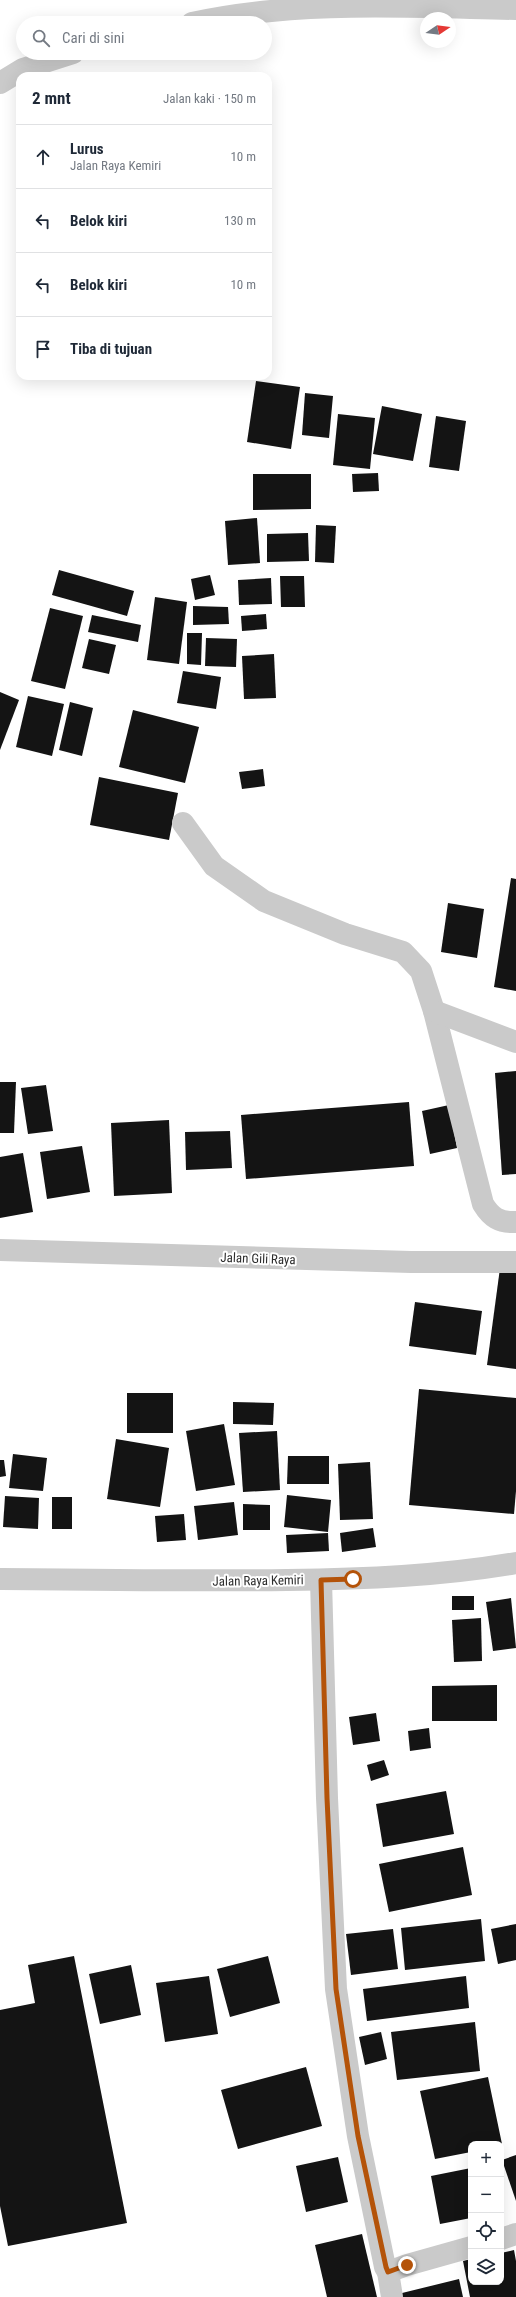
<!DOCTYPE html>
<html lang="id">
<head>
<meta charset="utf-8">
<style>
  :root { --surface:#fff; --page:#f6f6f7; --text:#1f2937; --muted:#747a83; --line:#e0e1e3 }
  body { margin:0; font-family:"Roboto Condensed",sans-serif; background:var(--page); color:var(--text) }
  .controls { position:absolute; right:12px; bottom:12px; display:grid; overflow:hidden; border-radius:8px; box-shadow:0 4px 16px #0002 }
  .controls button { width:36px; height:36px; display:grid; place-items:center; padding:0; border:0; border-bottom:1px solid var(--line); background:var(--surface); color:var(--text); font:20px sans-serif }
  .compass { position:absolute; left:420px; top:12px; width:36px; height:36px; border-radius:50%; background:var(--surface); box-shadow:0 4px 16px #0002; rotate:77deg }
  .stop { position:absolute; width:12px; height:12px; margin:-9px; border:3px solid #b45309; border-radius:50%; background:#fff }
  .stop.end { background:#b45309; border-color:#fff; box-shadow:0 1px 4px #0008 }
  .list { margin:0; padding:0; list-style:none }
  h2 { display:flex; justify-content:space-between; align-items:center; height:52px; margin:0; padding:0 16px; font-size:17px }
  h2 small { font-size:13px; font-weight:400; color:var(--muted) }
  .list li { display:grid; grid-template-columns:26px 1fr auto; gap:12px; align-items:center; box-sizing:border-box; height:64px; padding:0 16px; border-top:1px solid var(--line) }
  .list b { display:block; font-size:15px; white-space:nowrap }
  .list p { margin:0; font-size:13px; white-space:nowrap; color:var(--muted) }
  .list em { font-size:13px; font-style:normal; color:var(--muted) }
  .icon { flex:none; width:22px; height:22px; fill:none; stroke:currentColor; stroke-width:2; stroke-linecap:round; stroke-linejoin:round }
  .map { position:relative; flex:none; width:516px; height:2297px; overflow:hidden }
  .search { position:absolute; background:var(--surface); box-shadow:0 4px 16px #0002; left:16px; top:16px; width:256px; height:44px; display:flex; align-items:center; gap:10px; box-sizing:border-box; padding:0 14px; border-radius:22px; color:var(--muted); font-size:15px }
  .panel { position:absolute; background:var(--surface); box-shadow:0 4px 16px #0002; left:16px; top:72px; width:256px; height:308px; border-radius:12px }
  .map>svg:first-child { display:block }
  .building { fill:#141414 }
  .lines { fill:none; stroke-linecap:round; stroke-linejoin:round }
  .minor { stroke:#cacaca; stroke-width:22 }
  .route { stroke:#b45309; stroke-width:5 }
  .labels { text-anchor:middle; stroke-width:4; stroke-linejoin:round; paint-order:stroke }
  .street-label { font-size:13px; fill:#2d2d2d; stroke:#fff }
</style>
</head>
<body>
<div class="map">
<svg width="516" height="2297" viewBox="0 0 516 2297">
  <rect width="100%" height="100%" fill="#fff"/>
  <g class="building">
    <path d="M256,381L300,387L291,449L247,442Z"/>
    <path d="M305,393L333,396L329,438L302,435Z"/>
    <path d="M382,406L422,414L413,461L373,454Z"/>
    <path d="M338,414L375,418L370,469L333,465Z"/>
    <path d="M436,416L466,421L459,471L429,467Z"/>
    <path d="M378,473L379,491L353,492L352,474Z"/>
    <path d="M253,474H311V509L253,510Z"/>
    <path d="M257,518L260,563L228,565L225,521Z"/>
    <path d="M316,525L336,526L334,563L315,562Z"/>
    <path d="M308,533L309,561L267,562V534Z"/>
    <path d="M59,570L134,591L127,616L52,595Z"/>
    <path d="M210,575L215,595L195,600L191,579Z"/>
    <path d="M280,576H304L305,607H281Z"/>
    <path d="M271,578L272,604L239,605L238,580Z"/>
    <path d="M155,597L187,602L179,664L147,660Z"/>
    <path d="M193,606L228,607L229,624L193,625Z"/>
    <path d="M50,608L83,616L65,689L31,681Z"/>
    <path d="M266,614L267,629L242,631L241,616Z"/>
    <path d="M92,615L141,625L138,642L88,632Z"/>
    <path d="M187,633H202L201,665L187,664Z"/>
    <path d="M206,638L237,639L236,667L205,666Z"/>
    <path d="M89,639L116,645L109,674L82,668Z"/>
    <path d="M274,654L276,698L244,699L242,656Z"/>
    <path d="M183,671L221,677L216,709L177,703Z"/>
    <path d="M0,692L19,700L0,750Z"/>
    <path d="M28,696L64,704L52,756L16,747Z"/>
    <path d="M70,702L93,708L82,756L59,750Z"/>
    <path d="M133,710L199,727L185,783L119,767Z"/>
    <path d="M263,769L265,786L242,789L239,772Z"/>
    <path d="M99,777L178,793L169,840L90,825Z"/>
    <path d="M511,878L516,879V991L494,987Z"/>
    <path d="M448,903L484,909L477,958L441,952Z"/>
    <path d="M516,1071V1174L502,1175L495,1073Z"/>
    <path d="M0,1082H16L14,1133H0Z"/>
    <path d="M46,1085L53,1131L28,1134L21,1088Z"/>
    <path d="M409,1102L414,1166L246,1179L241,1115Z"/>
    <path d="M449,1105L457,1148L430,1154L422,1111Z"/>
    <path d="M169,1120L172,1193L114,1196L111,1123Z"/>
    <path d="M230,1131L232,1168L186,1170L185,1132Z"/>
    <path d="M82,1146L90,1192L47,1199L40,1152Z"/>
    <path d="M23,1153L33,1212L0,1218V1157Z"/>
    <path d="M500,1268L516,1270V1369L487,1365Z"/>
    <path d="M415,1302L482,1311L476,1355L409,1346Z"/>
    <path d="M419,1389L516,1398V1491L514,1514L409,1505Z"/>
    <rect x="127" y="1393" width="46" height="40"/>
    <path d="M233,1402L274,1403L273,1425L233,1424Z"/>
    <path d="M224,1424L235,1485L196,1491L186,1431Z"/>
    <path d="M277,1431L280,1490L243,1492L239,1433Z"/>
    <path d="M116,1439L169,1448L160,1507L107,1499Z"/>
    <path d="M13,1454L47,1458L43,1491L9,1488Z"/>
    <path d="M288,1456H329V1484H287Z"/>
    <path d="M0,1460H4L6,1476L0,1477Z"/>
    <path d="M370,1462L373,1519L340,1520L338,1464Z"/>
    <path d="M287,1495L331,1500L328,1532L284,1527Z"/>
    <path d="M5,1496L39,1498L38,1529L3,1527Z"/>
    <rect x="52" y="1497" width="20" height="32"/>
    <path d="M234,1502L238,1535L198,1540L194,1506Z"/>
    <path d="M243,1504L270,1505V1530H243Z"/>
    <path d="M184,1514L186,1540L157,1542L155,1516Z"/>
    <path d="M373,1528L376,1547L342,1552L340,1533Z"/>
    <path d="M328,1533L329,1551L287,1553L286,1535Z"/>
    <rect x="452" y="1596" width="22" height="14"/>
    <path d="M511,1598L516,1648L493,1651L486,1602Z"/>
    <path d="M481,1618L482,1661L454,1662L452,1620Z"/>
    <path d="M497,1685V1721H432V1686Z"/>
    <path d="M376,1713L380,1741L353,1745L349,1717Z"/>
    <path d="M429,1728L431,1748L410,1751L408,1731Z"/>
    <path d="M384,1760L389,1775L371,1781L367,1765Z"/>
    <path d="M446,1791L454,1834L383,1847L376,1804Z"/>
    <path d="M463,1847L472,1895L389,1912L379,1864Z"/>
    <path d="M481,1919L485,1961L405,1970L401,1928Z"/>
    <path d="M516,1924V1960L498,1964L491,1929Z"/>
    <path d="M393,1929L398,1969L351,1975L346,1934Z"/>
    <path d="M74,1956L127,2223L8,2246L0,2206V2010L35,2003L28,1965Z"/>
    <path d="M268,1956L280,2003L230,2017L217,1969Z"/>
    <path d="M131,1965L141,2015L100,2024L89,1974Z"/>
    <path d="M209,1976L218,2034L165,2042L156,1983Z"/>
    <path d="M466,1976L469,2008L367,2021L363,1989Z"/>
    <path d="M475,2022L480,2071L397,2080L391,2032Z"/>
    <path d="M381,2032L387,2059L365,2065L359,2037Z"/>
    <path d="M306,2067L322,2126L238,2149L221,2090Z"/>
    <path d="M488,2077L502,2144H471V2152L435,2159L420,2091Z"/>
    <path d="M516,2155V2201L502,2160Z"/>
    <path d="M338,2157L348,2202L306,2212L296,2166Z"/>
    <path d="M471,2168V2218L440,2224L431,2176Z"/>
    <path d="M362,2234L377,2297H327L315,2245Z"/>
    <path d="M514,2250L516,2261V2297H470L463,2261L471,2259V2282H501V2253Z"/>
    <path d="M459,2279L463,2297H399L398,2294Z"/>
  </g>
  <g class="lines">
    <g class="minor">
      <path d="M192,23C297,0 409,7 516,9"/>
      <path d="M0,83L23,69L73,53"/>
      <path d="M183,823L214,866L264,901L345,934L403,952L421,971L434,1011L483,1204C491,1217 499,1223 516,1222"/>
      <path d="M434,1011L516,1042"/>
      <path d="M0,1250L411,1262H516"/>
      <path d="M0,1579C96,1580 191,1581 287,1580C364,1579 441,1576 516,1563"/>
      <path d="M321,1580L327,1798L336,1989L358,2136L385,2267L388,2272L407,2265L471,2247"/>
      <path d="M501,2239L516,2234"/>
      <path d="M388,2272L392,2297"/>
    </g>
  </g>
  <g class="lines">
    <path class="route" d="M353,1579L321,1580L327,1798L336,1989L358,2136L386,2267L388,2272L407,2265"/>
  </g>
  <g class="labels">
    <g class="street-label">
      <text transform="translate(258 1258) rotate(2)" y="5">Jalan Gili Raya</text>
      <text transform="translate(258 1580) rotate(-1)" y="5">Jalan Raya Kemiri</text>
    </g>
  </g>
</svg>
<div class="controls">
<button>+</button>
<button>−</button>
<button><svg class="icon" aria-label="locate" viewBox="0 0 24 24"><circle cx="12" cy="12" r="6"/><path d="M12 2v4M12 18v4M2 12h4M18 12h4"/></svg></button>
<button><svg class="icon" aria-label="layers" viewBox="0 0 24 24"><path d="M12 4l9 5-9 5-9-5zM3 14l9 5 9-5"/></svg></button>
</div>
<svg class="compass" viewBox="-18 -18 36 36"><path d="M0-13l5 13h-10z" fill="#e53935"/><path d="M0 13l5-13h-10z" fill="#747a83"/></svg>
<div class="stop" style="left:353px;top:1579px"></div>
<div class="stop end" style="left:407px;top:2265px"></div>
<div class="search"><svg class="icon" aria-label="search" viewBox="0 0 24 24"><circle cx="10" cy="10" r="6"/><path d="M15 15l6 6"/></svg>Cari di sini</div>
<section class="panel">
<h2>2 mnt<small>Jalan kaki · 150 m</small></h2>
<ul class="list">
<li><svg class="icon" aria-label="ahead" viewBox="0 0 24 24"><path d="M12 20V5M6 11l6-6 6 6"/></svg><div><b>Lurus</b><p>Jalan Raya Kemiri</p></div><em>10 m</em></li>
<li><svg class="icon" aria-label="left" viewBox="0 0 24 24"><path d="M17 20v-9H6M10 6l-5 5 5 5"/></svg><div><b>Belok kiri</b></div><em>130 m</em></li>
<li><svg class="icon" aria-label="left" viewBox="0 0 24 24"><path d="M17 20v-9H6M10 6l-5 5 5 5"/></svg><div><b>Belok kiri</b></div><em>10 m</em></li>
<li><svg class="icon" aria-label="arrive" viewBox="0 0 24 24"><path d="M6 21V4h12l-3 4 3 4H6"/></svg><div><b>Tiba di tujuan</b></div></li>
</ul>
</section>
</div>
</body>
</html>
